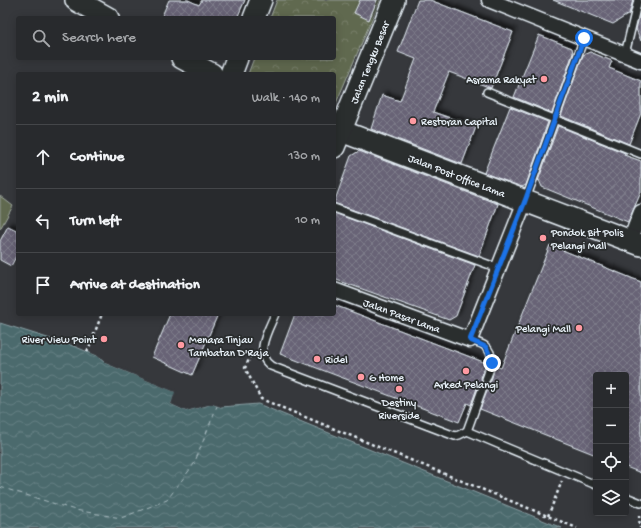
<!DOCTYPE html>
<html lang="en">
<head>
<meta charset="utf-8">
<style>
  :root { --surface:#282a2d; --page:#303235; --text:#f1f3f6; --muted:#a5a7aa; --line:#444649 }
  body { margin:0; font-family:"Gochi Hand",sans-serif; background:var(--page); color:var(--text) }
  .controls { position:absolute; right:12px; bottom:12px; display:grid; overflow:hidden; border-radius:4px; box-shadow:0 2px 10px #0003 }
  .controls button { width:36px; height:36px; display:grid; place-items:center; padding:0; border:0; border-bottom:1px solid var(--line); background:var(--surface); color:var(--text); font:20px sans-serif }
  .stop { position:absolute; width:12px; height:12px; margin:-9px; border:3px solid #1a73e8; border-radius:50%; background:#fff }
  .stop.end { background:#1a73e8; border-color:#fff; box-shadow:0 1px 4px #0008 }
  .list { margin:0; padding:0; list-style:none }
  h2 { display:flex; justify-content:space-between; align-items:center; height:52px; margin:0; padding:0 16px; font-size:17px }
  h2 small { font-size:13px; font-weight:400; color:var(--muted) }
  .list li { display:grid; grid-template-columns:26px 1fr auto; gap:12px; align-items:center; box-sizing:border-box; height:64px; padding:0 16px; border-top:1px solid var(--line) }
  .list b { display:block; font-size:15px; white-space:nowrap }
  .list em { font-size:13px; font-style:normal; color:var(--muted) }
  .icon { flex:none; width:22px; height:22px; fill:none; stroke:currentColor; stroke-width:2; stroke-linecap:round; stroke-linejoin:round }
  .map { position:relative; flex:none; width:641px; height:528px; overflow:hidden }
  .search { position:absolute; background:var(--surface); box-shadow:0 2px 10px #0003; left:16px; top:16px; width:320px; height:44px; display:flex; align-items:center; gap:10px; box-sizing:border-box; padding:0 14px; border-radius:4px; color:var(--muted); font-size:15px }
  .panel { position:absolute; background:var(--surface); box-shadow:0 2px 10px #0003; left:16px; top:72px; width:320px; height:244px; border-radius:4px }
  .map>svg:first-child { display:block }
  .grass { fill:#606950; stroke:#a4ada4 }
  .forest { fill:url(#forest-crowns); stroke:#a4ada4 }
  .water { fill:url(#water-waves); stroke:#8aa0a5 }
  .pier { fill:#36383c }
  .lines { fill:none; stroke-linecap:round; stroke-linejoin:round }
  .ferry { stroke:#a9bbc0; stroke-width:1; stroke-dasharray:5 4; stroke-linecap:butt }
  .building { fill:url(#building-cross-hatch); stroke:#e8f1f8; filter:url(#shadow) }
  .lane-casing { stroke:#e8f1f8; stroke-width:10 }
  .street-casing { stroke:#e8f1f8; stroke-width:17 }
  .secondary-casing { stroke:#e8f1f8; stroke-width:24 }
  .path { stroke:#e8f1f8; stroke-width:2.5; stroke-dasharray:3 3; stroke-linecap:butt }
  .lane { stroke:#2a2d2e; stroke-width:7 }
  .street { stroke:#2a2d2e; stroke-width:14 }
  .secondary { stroke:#2a2d2e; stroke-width:21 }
  .route { stroke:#1a73e8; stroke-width:5 }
  .poi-dot { fill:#ff9aa2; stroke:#2a2d2e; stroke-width:1.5 }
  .labels { text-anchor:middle; stroke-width:3.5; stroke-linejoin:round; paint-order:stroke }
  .street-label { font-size:11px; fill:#e8f1f8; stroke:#2a2d2e }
  .poi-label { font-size:11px; fill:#e8f1f8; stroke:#2a2d2e; text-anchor:start }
</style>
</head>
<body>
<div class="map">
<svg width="641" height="528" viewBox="0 0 641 528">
  <defs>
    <pattern id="forest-crowns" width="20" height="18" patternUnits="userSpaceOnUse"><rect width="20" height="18" fill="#606950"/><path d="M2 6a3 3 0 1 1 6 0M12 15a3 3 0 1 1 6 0" fill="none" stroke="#777f6a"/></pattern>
    <pattern id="water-waves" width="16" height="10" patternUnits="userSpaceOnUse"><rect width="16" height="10" fill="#4b6a6d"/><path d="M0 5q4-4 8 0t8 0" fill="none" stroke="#658083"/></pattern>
    <pattern id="building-cross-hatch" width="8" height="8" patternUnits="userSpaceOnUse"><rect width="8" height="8" fill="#676476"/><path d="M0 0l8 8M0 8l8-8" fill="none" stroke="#7d7b8a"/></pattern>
    <filter id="shadow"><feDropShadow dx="3.5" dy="-3.5" stdDeviation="2" flood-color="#0009"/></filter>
  </defs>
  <rect width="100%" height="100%" fill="#36383c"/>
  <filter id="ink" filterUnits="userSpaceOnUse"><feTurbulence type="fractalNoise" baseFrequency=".025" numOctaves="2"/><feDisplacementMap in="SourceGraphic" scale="8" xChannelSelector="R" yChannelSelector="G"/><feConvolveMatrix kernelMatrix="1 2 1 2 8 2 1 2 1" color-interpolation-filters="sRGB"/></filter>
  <g filter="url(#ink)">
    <path class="grass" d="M0,196L13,206L0,229Z"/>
    <path class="forest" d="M277,0H380L334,108V74H248L254,58H334V18H270Z"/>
    <path class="water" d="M0,323L76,347L97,356L105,363L176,392L171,404L186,411L212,404L221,407L258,404L562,528H0Z"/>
    <path class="pier" d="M106,361L177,391L178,393L173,403L187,409L212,402L222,405L221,407L212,404L186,411L171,404L175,392L105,363Z"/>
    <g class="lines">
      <path class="ferry" d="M0,487L75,510L121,518L167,500L194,464L217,406"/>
    </g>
    <g class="building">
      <path d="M169,0H188L199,5L202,0H245L237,18H161Z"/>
      <path d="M360,0H377L369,20L354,13Z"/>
      <path d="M418,0H430L513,32L491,88L449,72L433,112L476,127L462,164L371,129L382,95L400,101L416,59L398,52Z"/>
      <path d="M553,0H633L629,14L613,24Z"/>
      <path d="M641,9V41L636,29Z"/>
      <path d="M539,35L572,48L573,53L552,113L514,97Z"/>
      <path d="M590,52L612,61L609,68L641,81V113L629,144L561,116L583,55Z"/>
      <path d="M510,107L548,122L526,185L522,187L484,173Z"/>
      <path d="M558,126L625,153L624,155L641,161V192L628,222L542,187L539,180L538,181Z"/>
      <path d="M359,151L498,204L479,256L334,203L351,156Z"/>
      <path d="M334,213L475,265L456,316L449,320L334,279Z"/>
      <path d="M8,226L18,231V253L11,266L0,260V241Z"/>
      <path d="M550,245L641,282V473L626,467V375H596V455L480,409L488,389L487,384L491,381L495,366L501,368Z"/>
      <path d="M334,305L486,363L481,378L482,382L478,385L471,405L467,403L459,422L280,354L295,314H334Z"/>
      <path d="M170,314H218L192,375L152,357Z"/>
    </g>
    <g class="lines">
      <defs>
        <g id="lane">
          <path d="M625,54L638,0"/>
          <path d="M487,92L641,154"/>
          <path d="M526,199L584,38"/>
          <path d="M334,208L498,268"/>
          <path d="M275,314C269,329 253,354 271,366L455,436L459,435L467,431L483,387"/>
          <path d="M470,340C475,342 481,343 485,346C496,355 490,369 486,379"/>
          <path d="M467,431L596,485"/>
          <path d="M626,497L641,503"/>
        </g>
        <g id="street">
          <path d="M489,0L641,61"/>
          <path d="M630,240L641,212"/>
          <path d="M334,290L470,340L525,201"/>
        </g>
        <g id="secondary">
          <path d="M76,0L108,18"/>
          <path d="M254,18L261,0"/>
          <path d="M182,58L212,74"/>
          <path d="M231,74L237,58"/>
          <path d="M341,131L641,245"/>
          <path d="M334,147L394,0"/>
        </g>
      </defs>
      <use href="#lane" class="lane-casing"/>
      <use href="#street" class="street-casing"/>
      <use href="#secondary" class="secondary-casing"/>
      <g class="path">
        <path d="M87,352L102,314"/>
        <path d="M251,355L245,368L261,399L577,528"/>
        <path d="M639,515L640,528"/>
        <path d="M548,516L562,481"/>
      </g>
      <use href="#lane" class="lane"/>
      <use href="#street" class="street"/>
      <use href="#secondary" class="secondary"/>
    </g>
  </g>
  <g class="lines" filter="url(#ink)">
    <path class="route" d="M492,363V360L486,347L470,340L525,201L584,38"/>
  </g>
  <g class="poi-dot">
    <circle cx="544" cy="79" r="4"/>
    <circle cx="413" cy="121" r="4"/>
    <circle cx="543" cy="238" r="4"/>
    <circle cx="579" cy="328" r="4"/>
    <circle cx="104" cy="339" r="4"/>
    <circle cx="181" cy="345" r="4"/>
    <circle cx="317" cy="359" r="4"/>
    <circle cx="466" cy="371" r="4"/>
    <circle cx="361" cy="377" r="4"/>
    <circle cx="399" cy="389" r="4"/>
  </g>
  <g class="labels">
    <g class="street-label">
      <text transform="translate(369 62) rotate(-68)" y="4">Jalan Tengku Besar</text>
      <text transform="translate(457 175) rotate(21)" y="4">Jalan Post Office Lama</text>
      <text transform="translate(402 315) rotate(20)" y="4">Jalan Pasar Lama</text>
    </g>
    <g class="poi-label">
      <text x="536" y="83" text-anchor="end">Asrama Rakyat</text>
      <text x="421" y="125">Restoran Capital</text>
      <text x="551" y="236">Pondok Bit Polis<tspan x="551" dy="13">Pelangi Mall</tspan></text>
      <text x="571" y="332" text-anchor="end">Pelangi Mall</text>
      <text x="96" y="343" text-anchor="end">River View Point</text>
      <text x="189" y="343">Menara Tinjau<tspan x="189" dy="13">Tambatan D'Raja</tspan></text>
      <text x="325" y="363">Ridel</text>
      <text x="369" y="381">G Home</text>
      <text x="466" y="388" text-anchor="middle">Arked Pelangi</text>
      <text x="399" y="406" text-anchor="middle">Destiny<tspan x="399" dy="13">Riverside</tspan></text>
    </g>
  </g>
</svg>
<div class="controls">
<button>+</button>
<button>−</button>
<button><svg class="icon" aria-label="locate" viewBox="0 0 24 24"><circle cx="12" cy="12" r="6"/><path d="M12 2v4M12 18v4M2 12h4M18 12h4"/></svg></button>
<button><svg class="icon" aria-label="layers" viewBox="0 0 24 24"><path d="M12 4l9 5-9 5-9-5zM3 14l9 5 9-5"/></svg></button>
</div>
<div class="stop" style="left:584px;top:38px"></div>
<div class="stop end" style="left:492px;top:363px"></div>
<div class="search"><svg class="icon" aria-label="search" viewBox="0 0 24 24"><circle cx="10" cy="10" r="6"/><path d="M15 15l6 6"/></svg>Search here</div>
<section class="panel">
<h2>2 min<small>Walk · 140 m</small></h2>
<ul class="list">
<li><svg class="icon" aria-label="ahead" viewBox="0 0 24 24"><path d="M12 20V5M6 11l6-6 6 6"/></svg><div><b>Continue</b></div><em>130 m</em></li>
<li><svg class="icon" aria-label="left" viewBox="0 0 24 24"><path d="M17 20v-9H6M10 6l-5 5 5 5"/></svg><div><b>Turn left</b></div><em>10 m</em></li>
<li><svg class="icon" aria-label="arrive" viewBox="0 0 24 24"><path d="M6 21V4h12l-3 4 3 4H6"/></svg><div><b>Arrive at destination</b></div></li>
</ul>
</section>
</div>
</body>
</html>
